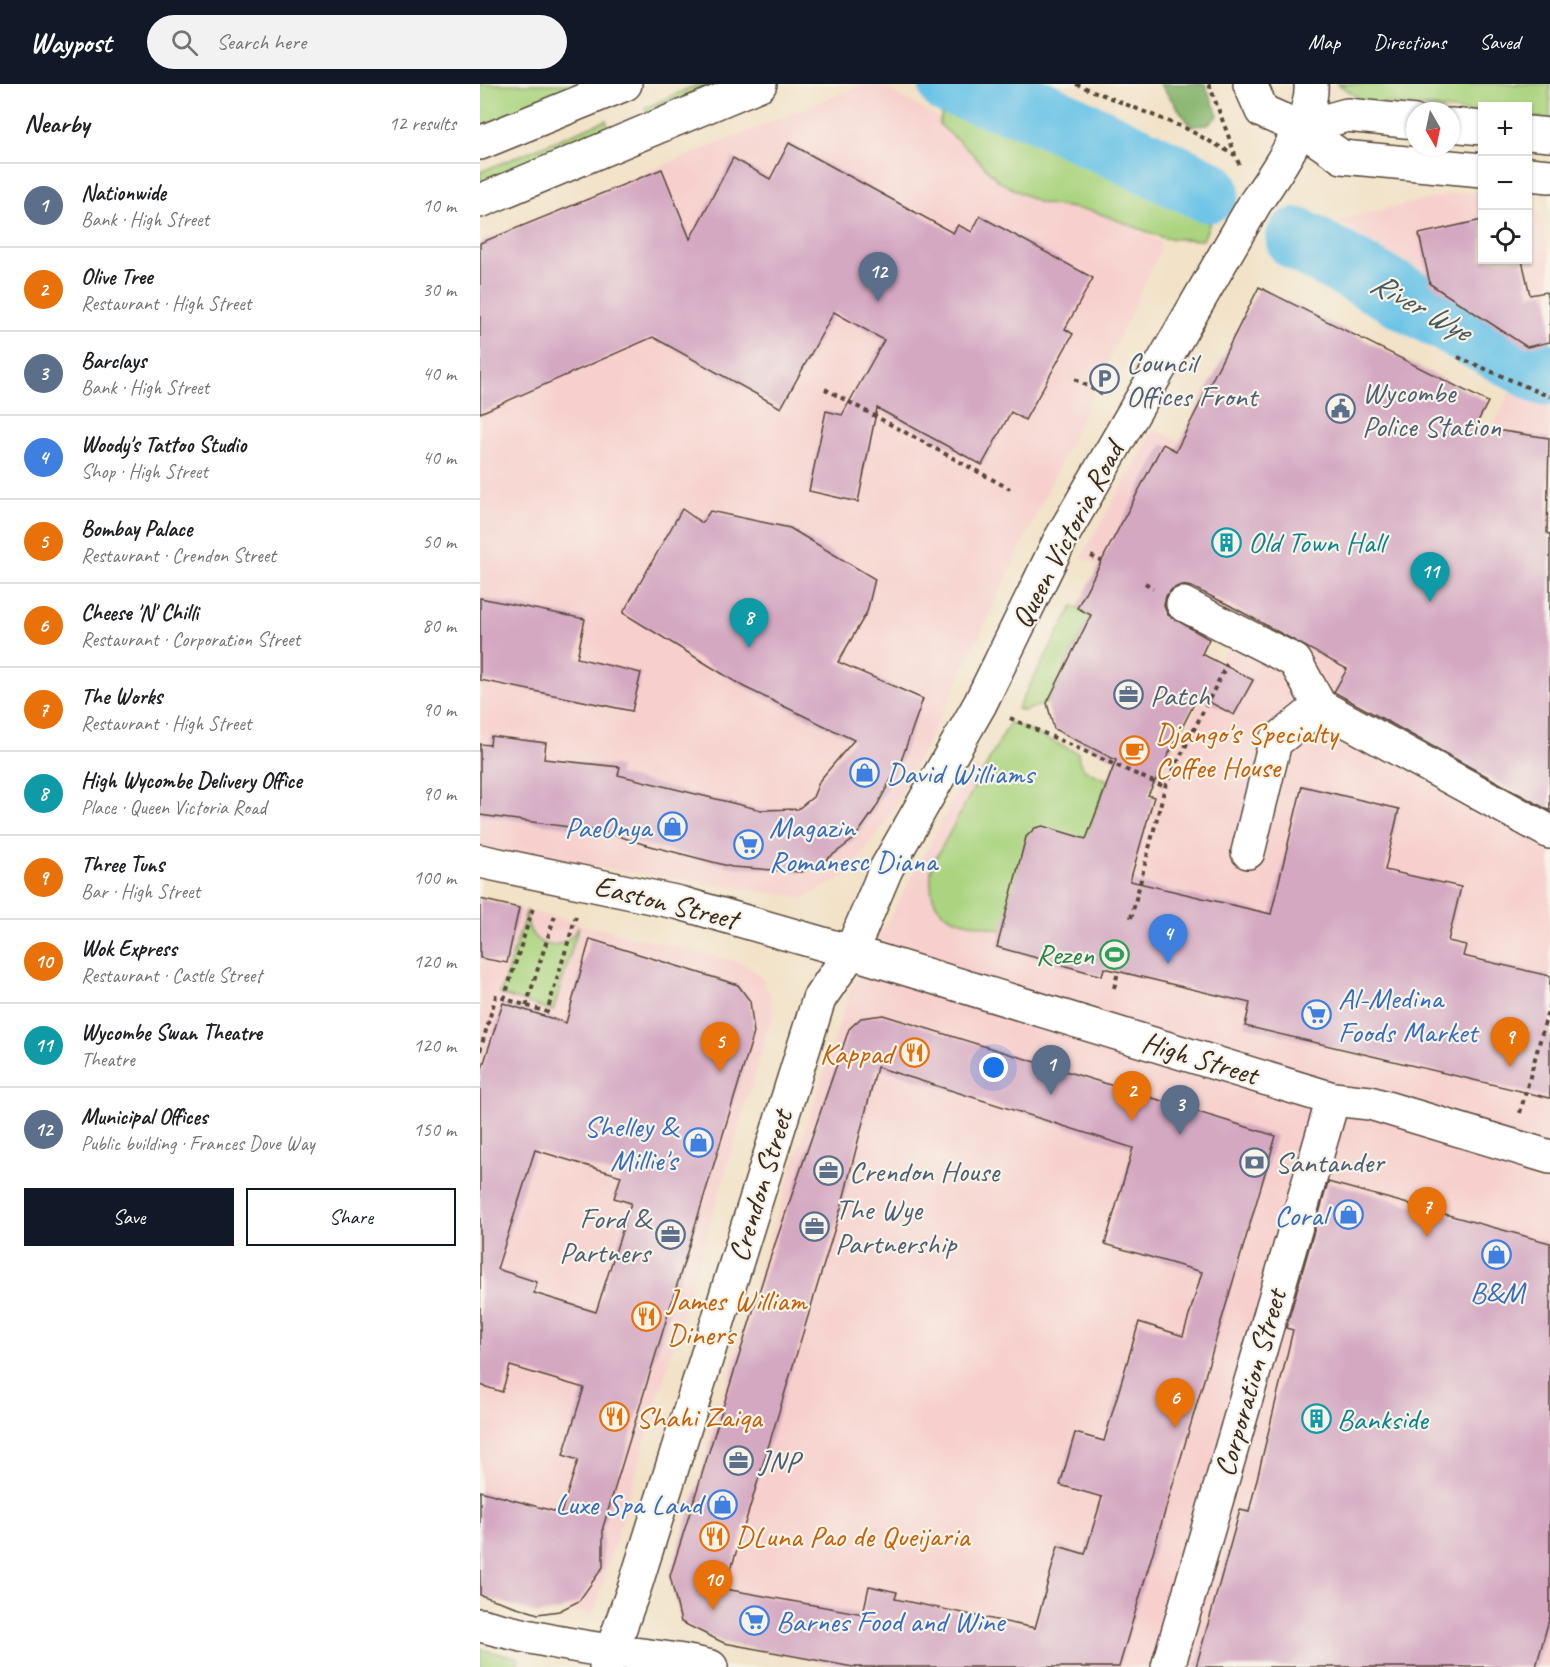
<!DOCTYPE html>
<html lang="en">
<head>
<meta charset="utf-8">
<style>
  :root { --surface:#fff; --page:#f2f2f2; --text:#202124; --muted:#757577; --line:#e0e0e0; --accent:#111827 }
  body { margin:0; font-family:Caveat,sans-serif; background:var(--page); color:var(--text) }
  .controls { position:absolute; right:18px; top:18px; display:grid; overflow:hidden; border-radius:0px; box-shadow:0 2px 4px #0004 }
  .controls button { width:54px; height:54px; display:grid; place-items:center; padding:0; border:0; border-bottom:2px solid var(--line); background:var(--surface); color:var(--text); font:30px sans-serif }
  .compass { position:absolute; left:926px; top:18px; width:54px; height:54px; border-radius:50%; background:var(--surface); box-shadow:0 2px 4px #0004; rotate:171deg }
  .you { position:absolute; left:514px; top:984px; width:21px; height:21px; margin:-15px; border:4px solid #fff; border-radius:50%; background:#1a73e8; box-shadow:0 0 0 9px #1a73e833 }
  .badge { display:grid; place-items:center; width:39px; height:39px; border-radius:50%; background:var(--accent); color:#fff; font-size:20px; font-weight:700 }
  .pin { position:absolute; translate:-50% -50px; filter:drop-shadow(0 2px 3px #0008) }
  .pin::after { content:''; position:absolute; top:32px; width:21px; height:18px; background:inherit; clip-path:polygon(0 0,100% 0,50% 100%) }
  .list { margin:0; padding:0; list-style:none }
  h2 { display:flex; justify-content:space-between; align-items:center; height:78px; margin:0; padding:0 24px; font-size:26px }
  h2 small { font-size:20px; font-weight:400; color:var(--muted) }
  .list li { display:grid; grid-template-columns:39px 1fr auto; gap:18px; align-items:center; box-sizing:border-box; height:84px; padding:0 24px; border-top:2px solid var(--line) }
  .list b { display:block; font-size:22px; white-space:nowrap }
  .list p { margin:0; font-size:20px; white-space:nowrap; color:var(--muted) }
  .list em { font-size:20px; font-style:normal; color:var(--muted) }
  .actions { display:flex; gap:12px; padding:18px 24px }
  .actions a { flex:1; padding:14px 0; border:2px solid var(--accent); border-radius:0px; text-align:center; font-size:21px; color:var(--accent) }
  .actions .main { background:var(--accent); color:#fff }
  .icon { flex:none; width:33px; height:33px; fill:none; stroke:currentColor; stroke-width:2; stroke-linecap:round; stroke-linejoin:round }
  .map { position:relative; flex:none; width:1070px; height:1583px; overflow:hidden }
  header { display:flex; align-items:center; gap:36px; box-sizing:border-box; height:84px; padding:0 30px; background:var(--accent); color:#fff }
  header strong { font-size:28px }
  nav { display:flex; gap:33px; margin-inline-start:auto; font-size:21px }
  .search { width:420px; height:54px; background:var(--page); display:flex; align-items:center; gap:15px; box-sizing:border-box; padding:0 21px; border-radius:33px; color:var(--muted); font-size:22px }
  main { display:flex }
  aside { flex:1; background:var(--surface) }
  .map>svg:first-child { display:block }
  .built { fill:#f7d0cd }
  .green { fill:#aad47f; stroke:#727f4e; stroke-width:1.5 }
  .forest { fill:#87b66e; stroke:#617046; stroke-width:1.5 }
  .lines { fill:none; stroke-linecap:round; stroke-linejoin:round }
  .river { stroke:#69c3e7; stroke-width:63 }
  .building { fill:#d4a8c1; fill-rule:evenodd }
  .minor-casing { stroke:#564637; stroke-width:36 }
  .major-casing { stroke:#564637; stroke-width:36 }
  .path { stroke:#564637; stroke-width:4; stroke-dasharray:4.5 4.5; stroke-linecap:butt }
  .minor { stroke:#fff; stroke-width:33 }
  .major { stroke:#fff; stroke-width:33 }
  .labels { text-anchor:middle; stroke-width:4.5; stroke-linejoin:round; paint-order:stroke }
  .service-label { font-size:30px; fill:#4e5e75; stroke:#f7f3e8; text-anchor:start }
  .street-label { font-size:30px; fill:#3b2a1e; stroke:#f7f3e8 }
  .culture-label { font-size:30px; fill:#0d838f; stroke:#f7f3e8; text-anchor:start }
  .food-label { font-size:30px; fill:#c56008; stroke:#f7f3e8; text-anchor:start }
  .shop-label { font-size:30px; fill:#366cbe; stroke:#f7f3e8; text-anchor:start }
  .leisure-label { font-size:30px; fill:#27864d; stroke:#f7f3e8; text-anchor:end }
  .water-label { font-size:32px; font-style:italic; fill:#49585a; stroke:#f7f3e8 }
</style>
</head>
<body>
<header>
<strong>Waypost</strong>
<div class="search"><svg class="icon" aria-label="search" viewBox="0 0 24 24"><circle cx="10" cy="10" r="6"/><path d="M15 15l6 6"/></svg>Search here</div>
<nav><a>Map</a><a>Directions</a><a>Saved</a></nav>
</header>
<main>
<aside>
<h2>Nearby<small>12 results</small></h2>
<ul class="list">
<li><span class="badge" style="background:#5c6f8a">1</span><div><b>Nationwide</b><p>Bank · High Street</p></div><em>10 m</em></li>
<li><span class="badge" style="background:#e8710a">2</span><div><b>Olive Tree</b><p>Restaurant · High Street</p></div><em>30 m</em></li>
<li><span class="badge" style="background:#5c6f8a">3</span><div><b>Barclays</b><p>Bank · High Street</p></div><em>40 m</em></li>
<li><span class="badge" style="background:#3f7fe0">4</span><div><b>Woody's Tattoo Studio</b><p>Shop · High Street</p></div><em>40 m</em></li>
<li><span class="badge" style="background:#e8710a">5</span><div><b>Bombay Palace</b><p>Restaurant · Crendon Street</p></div><em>50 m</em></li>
<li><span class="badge" style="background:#e8710a">6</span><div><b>Cheese 'N' Chilli</b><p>Restaurant · Corporation Street</p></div><em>80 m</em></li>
<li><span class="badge" style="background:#e8710a">7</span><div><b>The Works</b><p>Restaurant · High Street</p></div><em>90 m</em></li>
<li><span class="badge" style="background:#0f9aa8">8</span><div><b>High Wycombe Delivery Office</b><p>Place · Queen Victoria Road</p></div><em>90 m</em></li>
<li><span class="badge" style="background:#e8710a">9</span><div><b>Three Tuns</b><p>Bar · High Street</p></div><em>100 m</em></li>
<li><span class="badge" style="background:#e8710a">10</span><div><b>Wok Express</b><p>Restaurant · Castle Street</p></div><em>120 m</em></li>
<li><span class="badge" style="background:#0f9aa8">11</span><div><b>Wycombe Swan Theatre</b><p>Theatre</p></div><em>120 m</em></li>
<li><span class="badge" style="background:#5c6f8a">12</span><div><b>Municipal Offices</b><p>Public building · Frances Dove Way</p></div><em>150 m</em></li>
</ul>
<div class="actions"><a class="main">Save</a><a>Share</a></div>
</aside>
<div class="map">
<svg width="1070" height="1583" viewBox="0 0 1070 1583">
  <rect width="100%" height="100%" fill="#f7f3e8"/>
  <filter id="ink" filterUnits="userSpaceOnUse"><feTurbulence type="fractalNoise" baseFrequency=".0167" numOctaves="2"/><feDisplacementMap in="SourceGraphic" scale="12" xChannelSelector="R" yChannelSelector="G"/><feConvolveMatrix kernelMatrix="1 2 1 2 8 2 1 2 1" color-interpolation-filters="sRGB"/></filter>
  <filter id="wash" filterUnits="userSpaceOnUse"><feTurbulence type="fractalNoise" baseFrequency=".008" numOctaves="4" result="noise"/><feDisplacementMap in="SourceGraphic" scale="24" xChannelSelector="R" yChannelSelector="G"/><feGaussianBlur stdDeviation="1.35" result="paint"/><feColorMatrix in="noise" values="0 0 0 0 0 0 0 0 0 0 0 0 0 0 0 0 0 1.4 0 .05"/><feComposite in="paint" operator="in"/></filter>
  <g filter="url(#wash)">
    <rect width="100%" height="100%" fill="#f2e2c7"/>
    <g class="built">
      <path d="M384,0H398L680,158L679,169L472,610L408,735L365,793L324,814L0,765V156Z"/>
      <path d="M1002,107V176H1048V118L1054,121L1062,137L1070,173V277L931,189L857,136L971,110Z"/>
      <path d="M1035,297L1070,321V1583H366L271,1564L212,1545L190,1495L271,1213L370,907L491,683L669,742L680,696L753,551L601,473L675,345L922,464L967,440Z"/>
      <path d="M0,818L27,822L263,879L281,893L289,909L293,929L113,1532L0,1503Z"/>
    </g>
    <g class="green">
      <path d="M0,0H100L0,44Z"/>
      <path d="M219,0H245L168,32L165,24Z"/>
      <path d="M858,0H1070V35L1048,33V22H1002V29L883,17Z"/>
      <path d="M468,10L558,34L703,102L736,124L723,156L684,154L613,127L560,119L518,97L491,68L459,40Z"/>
      <path d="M126,36L130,47L0,102V88Z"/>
      <path d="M593,522L611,531L567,619L544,627L537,625Z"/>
      <path d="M530,638L598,669C598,687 613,690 628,696L606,755L522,846C479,836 443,838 452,781Z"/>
      <path d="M47,826C44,863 81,874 99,842L73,927L20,910Z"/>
      <path d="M0,1565L39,1574L37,1583H0Z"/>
    </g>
    <path class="forest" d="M680,0H725L738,31L728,41L711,42Z"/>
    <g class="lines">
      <g class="river">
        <path d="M470,0L559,27L728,107"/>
        <path d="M817,155L1064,290"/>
      </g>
    </g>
    <g id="blocks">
      <g class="building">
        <path d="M309,59L473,149L478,141L492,148L500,132L613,194L585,245L593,250L545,336L531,328L502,381L397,324L378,418L329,407L346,327L362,331L404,256L354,228L301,324L173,253L0,329V159L182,85L210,155L253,74L290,95Z"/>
        <path d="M1002,136V176H1042L1050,211L1066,208L1070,225V258L1047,263L950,200L939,150Z"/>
        <path d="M779,203L1008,318L995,343L1069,354L1067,449L1070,451V727L854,608L867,585L747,520L712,503L701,501L692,505L686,512L684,522L688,531L729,555L722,570L773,596L754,631L718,612L668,711L674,713L650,797L791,830L822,702L919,725L905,786L981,803L968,857L986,861L983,872L1070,892V1014L765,942L770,919L624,884L622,892L517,863L546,753L555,744L563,742L606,755L636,676L574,645L567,619L611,531L597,524L683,360L696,367Z"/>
        <path d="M202,425L222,439L230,427L310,444L395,495L387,528L358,578L443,615L421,677L395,725L374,755L347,775L322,788L252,783L163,760L126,748L0,731V660L10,661L11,652L66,659L64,675L140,683L138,691L281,726L318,725L333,713L340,696L374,656L264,603L143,529Z"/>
        <path d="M0,514L105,535L97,574L161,589L152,627L0,596Z"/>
        <path d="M0,815L39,824L27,879L0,874Z"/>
        <path d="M110,855L258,901L270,917L274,949L123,1443V1483L99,1517L79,1527L58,1530L0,1511V1407L81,1429L98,1376L83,1371L104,1304L30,1282L22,1308L0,1301V991L23,919L86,939ZM55,1066L141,1092L134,1114L151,1119L116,1228L54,1209L57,1198L17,1185Z"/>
        <path d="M403,931L796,1052L639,1583H373L244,1559L201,1538L190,1492L285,1189L369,945L381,934ZM397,983L653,1064L625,1160L722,1188L703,1252L659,1238L624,1357L595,1349L580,1401L622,1413L605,1470L578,1462L555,1544L415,1515L417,1508L389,1502L383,1530L245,1505L361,1124Z"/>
        <path d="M848,1098L1070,1159V1532L1056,1583H716L760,1426L769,1428L813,1246L806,1244Z"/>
      </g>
    </g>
  </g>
  <g filter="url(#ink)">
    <use href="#blocks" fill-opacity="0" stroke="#564637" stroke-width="1.5"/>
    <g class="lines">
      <defs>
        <g id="minor">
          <path d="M703,520L815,577L840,622L1070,748"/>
          <path d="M768,768L795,658L840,622"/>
          <path d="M0,777L200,819L371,868L853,1015L890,1019L1070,1073"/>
          <path d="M0,1541C43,1552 87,1561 131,1567C165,1572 197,1574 231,1583"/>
          <path d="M688,1583L853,1015"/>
        </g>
        <g id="major">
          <path d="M770,0L782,27L820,44L862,73L1002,86"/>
          <path d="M971,41L1002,44"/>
          <path d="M820,44L867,31L935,38"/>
          <path d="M1048,49L1070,51"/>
          <path d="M0,59L145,0"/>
          <path d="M1048,90L1070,92"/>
          <path d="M0,117L280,0"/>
          <path d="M126,1583L155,1502L339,915L371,868L406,785L500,620L580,456L775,119C794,92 834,34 831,0"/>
        </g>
      </defs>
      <use href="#minor" class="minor-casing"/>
      <use href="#major" class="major-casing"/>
      <g class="path">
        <path d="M596,0L707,45L755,71L760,82"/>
        <path d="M729,0L755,70"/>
        <path d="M978,273L1070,313"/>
        <path d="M595,295L625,312"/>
        <path d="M345,305L530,405"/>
        <path d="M611,472L621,477"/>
        <path d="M665,499L673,504"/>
        <path d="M530,634L685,703"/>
        <path d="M651,834L685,703L747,580"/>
        <path d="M634,904L638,888"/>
        <path d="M24,915L53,824"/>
        <path d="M46,922L76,828"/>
        <path d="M0,967L16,912L67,928L96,832"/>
        <path d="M1040,1029L1070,920"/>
      </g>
      <use href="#minor" class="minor"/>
      <use href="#major" class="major"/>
    </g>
  </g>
  <defs>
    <symbol id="parking-ring" viewBox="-11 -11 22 22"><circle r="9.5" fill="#f7f3e8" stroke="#5c6f8a" stroke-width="1.5"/><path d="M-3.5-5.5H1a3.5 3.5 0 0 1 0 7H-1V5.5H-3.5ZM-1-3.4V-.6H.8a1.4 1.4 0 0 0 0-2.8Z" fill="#5c6f8a"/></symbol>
    <symbol id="civic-ring" viewBox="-11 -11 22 22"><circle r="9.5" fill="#f7f3e8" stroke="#5c6f8a" stroke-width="1.5"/><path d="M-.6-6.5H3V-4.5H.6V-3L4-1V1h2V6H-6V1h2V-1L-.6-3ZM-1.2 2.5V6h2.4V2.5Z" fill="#5c6f8a"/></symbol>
    <symbol id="building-ring" viewBox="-11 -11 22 22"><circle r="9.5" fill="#f7f3e8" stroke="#0f9aa8" stroke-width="1.5"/><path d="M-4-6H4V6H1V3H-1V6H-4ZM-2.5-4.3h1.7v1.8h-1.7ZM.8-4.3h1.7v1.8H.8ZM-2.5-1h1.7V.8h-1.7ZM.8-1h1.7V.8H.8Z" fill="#0f9aa8"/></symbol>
    <symbol id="office-ring" viewBox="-11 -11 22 22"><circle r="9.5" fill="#f7f3e8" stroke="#5c6f8a" stroke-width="1.5"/><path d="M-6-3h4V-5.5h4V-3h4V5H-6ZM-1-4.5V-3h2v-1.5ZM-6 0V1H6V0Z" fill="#5c6f8a"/></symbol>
    <symbol id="cafe-ring" viewBox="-11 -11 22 22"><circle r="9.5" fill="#f7f3e8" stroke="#e8710a" stroke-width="1.5"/><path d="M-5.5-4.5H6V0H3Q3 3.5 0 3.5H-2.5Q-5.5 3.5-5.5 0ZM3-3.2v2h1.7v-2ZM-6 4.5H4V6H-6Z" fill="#e8710a"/></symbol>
    <symbol id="shop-ring" viewBox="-11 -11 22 22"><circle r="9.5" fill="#f7f3e8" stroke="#3f7fe0" stroke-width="1.5"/><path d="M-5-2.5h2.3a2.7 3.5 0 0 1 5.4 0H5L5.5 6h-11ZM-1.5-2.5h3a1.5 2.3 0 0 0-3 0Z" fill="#3f7fe0"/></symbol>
    <symbol id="supermarket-ring" viewBox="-11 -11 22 22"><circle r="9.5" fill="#f7f3e8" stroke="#3f7fe0" stroke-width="1.5"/><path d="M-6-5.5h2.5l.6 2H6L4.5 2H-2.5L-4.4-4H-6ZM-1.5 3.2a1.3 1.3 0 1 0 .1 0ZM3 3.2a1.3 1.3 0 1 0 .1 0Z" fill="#3f7fe0"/></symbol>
    <symbol id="stadium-ring" viewBox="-11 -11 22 22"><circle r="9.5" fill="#f7f3e8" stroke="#2e9e5b" stroke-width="1.5"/><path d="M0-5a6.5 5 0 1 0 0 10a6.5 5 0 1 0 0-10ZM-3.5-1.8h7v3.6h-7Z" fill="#2e9e5b"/></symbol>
    <symbol id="restaurant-ring" viewBox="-11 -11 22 22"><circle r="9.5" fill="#f7f3e8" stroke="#e8710a" stroke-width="1.5"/><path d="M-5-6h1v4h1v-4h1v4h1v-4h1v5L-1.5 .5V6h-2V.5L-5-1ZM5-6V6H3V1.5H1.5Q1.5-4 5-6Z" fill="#e8710a"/></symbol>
    <symbol id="bank-ring" viewBox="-11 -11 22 22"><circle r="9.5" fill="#f7f3e8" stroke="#5c6f8a" stroke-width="1.5"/><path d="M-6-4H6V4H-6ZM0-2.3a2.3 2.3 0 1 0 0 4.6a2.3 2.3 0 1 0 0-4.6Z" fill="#5c6f8a"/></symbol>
  </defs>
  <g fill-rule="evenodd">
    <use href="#parking-ring" x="608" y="278" width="33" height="33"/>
    <use href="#civic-ring" x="844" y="308" width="33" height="33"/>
    <use href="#building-ring" x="730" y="442" width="33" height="33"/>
    <use href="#office-ring" x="632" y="594" width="33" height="33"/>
    <use href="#cafe-ring" x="638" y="650" width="33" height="33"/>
    <use href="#shop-ring" x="368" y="672" width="33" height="33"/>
    <use href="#shop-ring" x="176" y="726" width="33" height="33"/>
    <use href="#supermarket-ring" x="252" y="744" width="33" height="33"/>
    <use href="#stadium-ring" x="618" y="854" width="33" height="33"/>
    <use href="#supermarket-ring" x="820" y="914" width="33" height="33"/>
    <use href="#restaurant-ring" x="418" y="952" width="33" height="33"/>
    <use href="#shop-ring" x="202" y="1042" width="33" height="33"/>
    <use href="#bank-ring" x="758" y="1062" width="33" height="33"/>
    <use href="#office-ring" x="332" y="1070" width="33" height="33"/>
    <use href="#shop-ring" x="852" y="1114" width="33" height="33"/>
    <use href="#office-ring" x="318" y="1126" width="33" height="33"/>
    <use href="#office-ring" x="174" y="1134" width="33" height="33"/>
    <use href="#shop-ring" x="1000" y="1154" width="33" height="33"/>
    <use href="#restaurant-ring" x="150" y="1216" width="33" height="33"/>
    <use href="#restaurant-ring" x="118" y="1316" width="33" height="33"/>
    <use href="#building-ring" x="820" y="1318" width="33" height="33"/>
    <use href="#office-ring" x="242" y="1360" width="33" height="33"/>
    <use href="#shop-ring" x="226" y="1404" width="33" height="33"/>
    <use href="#restaurant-ring" x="218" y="1436" width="33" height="33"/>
    <use href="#supermarket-ring" x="258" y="1520" width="33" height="33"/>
  </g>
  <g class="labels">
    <g class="service-label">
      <text x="646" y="288">Council<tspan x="646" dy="34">Offices Front</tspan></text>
      <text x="882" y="318">Wycombe<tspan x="882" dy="34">Police Station</tspan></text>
      <text x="670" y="621">Patch</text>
      <text x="795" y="1088">Santander</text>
      <text x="369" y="1097">Crendon House</text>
      <text x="355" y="1135">The Wye<tspan x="355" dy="34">Partnership</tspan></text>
      <text x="170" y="1144" text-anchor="end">Ford &amp;<tspan x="170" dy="34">Partners</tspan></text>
      <text x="279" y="1387">JNP</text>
    </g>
    <g class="street-label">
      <text transform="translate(587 451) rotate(-62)" y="10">Queen Victoria Road</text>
      <text transform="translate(186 818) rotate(14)" y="10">Easton Street</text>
      <text transform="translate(720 974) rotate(17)" y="10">High Street</text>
      <text transform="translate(280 1102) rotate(-73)" y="10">Crendon Street</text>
      <text transform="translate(770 1299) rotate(-74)" y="10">Corporation Street</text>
    </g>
    <g class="culture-label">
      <text x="768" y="468">Old Town Hall</text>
      <text x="857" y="1345">Bankside</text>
    </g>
    <g class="food-label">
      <text x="675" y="659">Django's Specialty<tspan x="675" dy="34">Coffee House</tspan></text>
      <text x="413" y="979" text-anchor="end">Kappad</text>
      <text x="187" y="1226">James William<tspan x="187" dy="34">Diners</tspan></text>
      <text x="156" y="1343">Shahi Zaiqa</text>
      <text x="255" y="1462">DLuna Pao de Queijaria</text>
    </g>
    <g class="shop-label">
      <text x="406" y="699">David Williams</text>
      <text x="171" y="753" text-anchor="end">PaeOnya</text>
      <text x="289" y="753">Magazin<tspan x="289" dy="34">Romanesc Diana</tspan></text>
      <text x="858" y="924">Al-Medina<tspan x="858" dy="34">Foods Market</tspan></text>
      <text x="197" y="1052" text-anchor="end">Shelley &amp;<tspan x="197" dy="34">Millie's</tspan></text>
      <text x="847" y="1141" text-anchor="end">Coral</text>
      <text x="1017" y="1218" text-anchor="middle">B&amp;M</text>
      <text x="222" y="1430" text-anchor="end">Luxe Spa Land</text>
      <text x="296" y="1547">Barnes Food and Wine</text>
    </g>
    <g class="leisure-label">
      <text x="614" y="880">Rezen</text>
    </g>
    <g class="water-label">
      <text transform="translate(941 222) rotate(29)" y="11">River Wye</text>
    </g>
  </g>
</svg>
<div class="controls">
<button>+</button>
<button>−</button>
<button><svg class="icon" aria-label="locate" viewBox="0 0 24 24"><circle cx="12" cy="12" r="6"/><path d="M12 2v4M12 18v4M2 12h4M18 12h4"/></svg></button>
</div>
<svg class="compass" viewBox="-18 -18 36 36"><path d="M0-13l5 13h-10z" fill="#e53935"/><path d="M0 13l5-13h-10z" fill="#757577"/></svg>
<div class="you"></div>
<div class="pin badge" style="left:571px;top:1011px;background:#5c6f8a">1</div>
<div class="pin badge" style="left:652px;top:1037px;background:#e8710a">2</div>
<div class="pin badge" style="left:700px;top:1051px;background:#5c6f8a">3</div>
<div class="pin badge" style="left:688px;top:880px;background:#3f7fe0">4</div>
<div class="pin badge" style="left:240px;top:988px;background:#e8710a">5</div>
<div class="pin badge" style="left:695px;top:1344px;background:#e8710a">6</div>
<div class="pin badge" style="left:947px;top:1153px;background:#e8710a">7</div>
<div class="pin badge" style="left:269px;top:564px;background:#0f9aa8">8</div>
<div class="pin badge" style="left:1030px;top:983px;background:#e8710a">9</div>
<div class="pin badge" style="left:233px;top:1526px;background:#e8710a">10</div>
<div class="pin badge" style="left:950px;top:518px;background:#0f9aa8">11</div>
<div class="pin badge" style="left:398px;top:218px;background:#5c6f8a">12</div>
</div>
</main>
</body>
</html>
